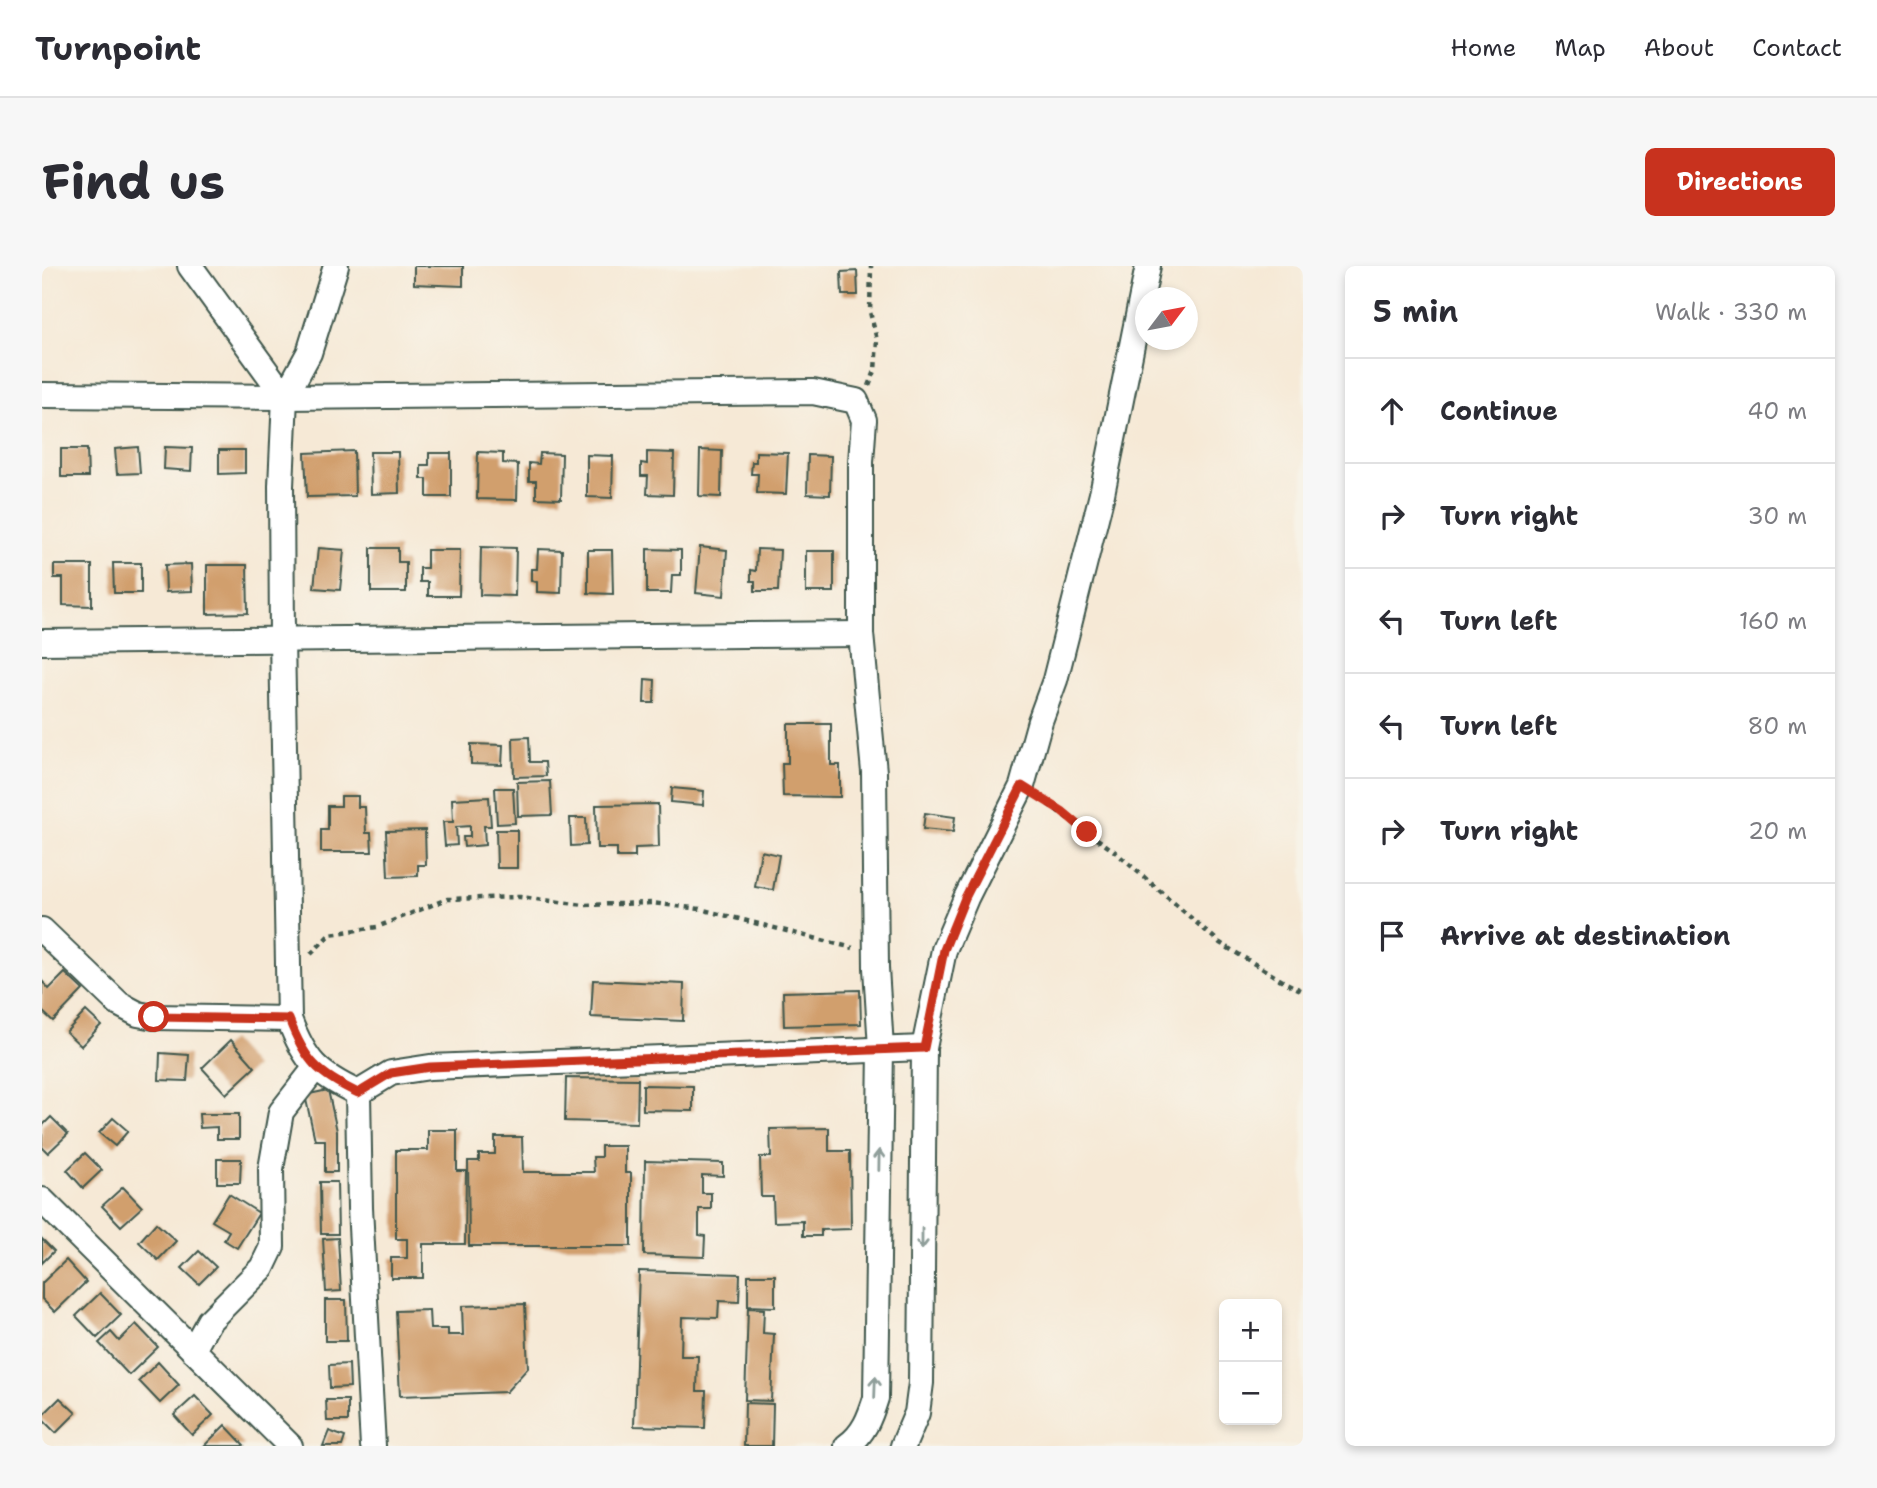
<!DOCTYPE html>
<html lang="en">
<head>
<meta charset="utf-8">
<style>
  :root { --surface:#fff; --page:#f7f7f7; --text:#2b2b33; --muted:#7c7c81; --line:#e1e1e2; --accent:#c8321e }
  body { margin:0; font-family:"Shantell Sans",sans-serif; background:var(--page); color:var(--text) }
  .controls { position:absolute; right:21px; bottom:21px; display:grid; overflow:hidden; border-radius:10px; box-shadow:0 4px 10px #0003 }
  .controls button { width:63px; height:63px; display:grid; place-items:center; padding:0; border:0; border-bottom:2px solid var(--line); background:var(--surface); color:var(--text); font:35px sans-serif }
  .compass { position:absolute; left:1093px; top:21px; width:63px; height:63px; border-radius:50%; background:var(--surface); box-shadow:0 4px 10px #0003; rotate:58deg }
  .stop { position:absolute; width:21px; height:21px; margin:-16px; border:5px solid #c8321e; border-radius:50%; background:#fff }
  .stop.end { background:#c8321e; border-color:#fff; box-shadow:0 2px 7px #0008 }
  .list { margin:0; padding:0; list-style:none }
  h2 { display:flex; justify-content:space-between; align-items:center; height:91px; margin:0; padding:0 28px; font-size:30px }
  h2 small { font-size:23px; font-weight:400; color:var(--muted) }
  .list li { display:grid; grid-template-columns:46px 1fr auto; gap:21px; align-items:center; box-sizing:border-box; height:105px; padding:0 28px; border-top:2px solid var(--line) }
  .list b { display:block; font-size:26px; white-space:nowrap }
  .list em { font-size:23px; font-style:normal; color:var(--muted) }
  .icon { flex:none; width:38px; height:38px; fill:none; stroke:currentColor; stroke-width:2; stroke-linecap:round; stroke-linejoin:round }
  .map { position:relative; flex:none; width:1261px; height:1180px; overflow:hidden; border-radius:10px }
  header { display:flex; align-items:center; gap:42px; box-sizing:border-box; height:98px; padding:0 35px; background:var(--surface); border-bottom:2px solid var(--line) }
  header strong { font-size:33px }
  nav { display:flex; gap:38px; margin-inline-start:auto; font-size:24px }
  .intro { display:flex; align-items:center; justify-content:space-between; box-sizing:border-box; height:168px; padding:0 42px }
  h1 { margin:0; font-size:49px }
  .button { padding:18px 32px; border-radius:10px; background:var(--accent); color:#fff; font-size:24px; font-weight:700 }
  main { display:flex; gap:42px; padding:0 42px }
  aside { flex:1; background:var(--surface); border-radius:10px; box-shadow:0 4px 10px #0003 }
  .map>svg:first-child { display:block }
  .building { fill:#d19f6d }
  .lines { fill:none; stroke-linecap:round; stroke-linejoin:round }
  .minor-casing { stroke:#3f574c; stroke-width:28 }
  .path { stroke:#3f574c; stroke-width:4.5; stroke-dasharray:5 5; stroke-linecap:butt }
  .minor { stroke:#fff; stroke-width:24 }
  .oneway { stroke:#8f9e9a }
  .route { stroke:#c8321e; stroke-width:9 }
</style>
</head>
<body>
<header>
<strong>Turnpoint</strong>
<nav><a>Home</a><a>Map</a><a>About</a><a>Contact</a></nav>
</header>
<div class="intro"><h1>Find us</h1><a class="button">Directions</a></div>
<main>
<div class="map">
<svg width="1261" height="1180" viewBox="0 0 1261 1180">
  <rect width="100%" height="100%" fill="#f7f3e8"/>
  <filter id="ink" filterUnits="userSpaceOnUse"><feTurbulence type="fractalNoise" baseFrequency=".0143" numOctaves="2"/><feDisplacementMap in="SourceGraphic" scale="14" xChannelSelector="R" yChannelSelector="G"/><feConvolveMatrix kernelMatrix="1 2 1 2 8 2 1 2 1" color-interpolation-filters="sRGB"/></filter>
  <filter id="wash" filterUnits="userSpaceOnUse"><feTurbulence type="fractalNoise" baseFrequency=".00686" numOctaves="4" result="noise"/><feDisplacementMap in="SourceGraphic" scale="28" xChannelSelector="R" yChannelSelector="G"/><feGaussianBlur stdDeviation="1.57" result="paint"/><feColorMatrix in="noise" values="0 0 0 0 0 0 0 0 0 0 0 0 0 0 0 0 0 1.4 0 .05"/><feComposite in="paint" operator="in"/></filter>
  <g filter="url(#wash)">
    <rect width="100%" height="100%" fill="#f6e9d6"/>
    <g id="blocks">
      <g class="building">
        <path d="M372,0H421V20L372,18Z"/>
        <path d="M815,5L816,29H800L799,6Z"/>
        <path d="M96,181L98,207L75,208L73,183Z"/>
        <path d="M123,181L150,182L149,205L122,203Z"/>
        <path d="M19,183H45L46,211H19Z"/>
        <path d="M177,184H203V207L177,208Z"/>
        <path d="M658,184L680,185L679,231L657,230Z"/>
        <path d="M312,185L313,230L265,231L263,187Z"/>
        <path d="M328,186H356L357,227L329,228Z"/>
        <path d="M436,186L461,187V197L476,198L475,234L435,233Z"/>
        <path d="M605,186L632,187L631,229L605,228L606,210H599V197L605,198Z"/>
        <path d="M714,186L746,187L744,228L715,227L716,208H709L710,196H714Z"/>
        <path d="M387,187H409V231H385V213H379V199H387Z"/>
        <path d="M498,187L520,188L519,233L494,232V215H487V197L497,198Z"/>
        <path d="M545,189L571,190L570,232L545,231Z"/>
        <path d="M766,189L789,190L788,229L765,228Z"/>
        <path d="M439,281L474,282L473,330L438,329Z"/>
        <path d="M658,281L685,284L682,330L654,327Z"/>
        <path d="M276,282L302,284L298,324L272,322Z"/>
        <path d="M329,282H356V296H364V326H329Z"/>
        <path d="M496,283L520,284L519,327L495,326V316L489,315V303H495Z"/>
        <path d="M605,283L639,284V309H630L629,327H605Z"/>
        <path d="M715,283L738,284L736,325H713V315H709V304L714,305Z"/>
        <path d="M385,284H418L417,330H386V316H378V302H385Z"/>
        <path d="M546,284H570L571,328L546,327Z"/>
        <rect x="764" y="285" width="28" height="41"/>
        <path d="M71,297H99V327H72Z"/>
        <path d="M149,298L150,325L124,326L123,299Z"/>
        <path d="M12,299H50V340L21,339V312H12Z"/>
        <path d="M165,299H205L206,347L165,348Z"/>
        <path d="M603,413L613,414L612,437H602Z"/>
        <path d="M746,458H789V499H798V531L741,530L740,497H746Z"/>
        <path d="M487,471L488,496H503L504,510L472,511L471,472Z"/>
        <path d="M429,478L461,479L460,499L429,498Z"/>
        <path d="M508,515L510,549L476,550L475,516Z"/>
        <path d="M453,522H471L473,557L455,558Z"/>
        <path d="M630,522L662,525L661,539L629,536Z"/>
        <path d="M299,530H316V541H323L324,567H329L330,586H279V564H286V540H299Z"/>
        <path d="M447,531L449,560H442L443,579L422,581L421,571H428V560L414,561L415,579L403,580L401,556H411L410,533Z"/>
        <path d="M616,538L617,581L593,582V591H575V582H555L554,539Z"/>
        <path d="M883,547L913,551L911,566L881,563Z"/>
        <path d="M528,552H544L545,579L529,580Z"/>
        <path d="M383,564L384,599H376V610L346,611L344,565Z"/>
        <path d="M454,564H475V602H455Z"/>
        <path d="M719,585L737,589L731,624L713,621Z"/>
        <path d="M23,707L41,724L11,755L0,745V715L7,723Z"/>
        <path d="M551,714L642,718L641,755L549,751Z"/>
        <path d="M818,724L819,758L742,760L741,726Z"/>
        <path d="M44,745L59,759L39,780L24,766Z"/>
        <path d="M189,774L213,801L184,828L160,802Z"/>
        <path d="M118,787L147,789L145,815L117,814Z"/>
        <path d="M524,812L596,813L595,857L523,855Z"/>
        <path d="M601,819L651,820V845L601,844Z"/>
        <path d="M286,824L295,865V906H283V874H273L263,829Z"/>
        <path d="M157,848H197V873H175V861L158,862Z"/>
        <path d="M9,851L26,868L6,887L0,881V860Z"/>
        <path d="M71,852L86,865L73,880L57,867Z"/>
        <path d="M787,862V885H808L809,963L779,964V970H761V955L732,956L731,931H719L718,891H729L728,863Z"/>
        <path d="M386,864H415V905H424L423,978H381V1012H349V992H365V973H354V884H386Z"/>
        <path d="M453,871H480L481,906H552L551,891H559V880H583V907H589V980H427L426,895H437V888H453Z"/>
        <path d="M43,887L60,904L41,922L25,904Z"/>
        <path d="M175,893H199L198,917H175Z"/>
        <path d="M603,895L681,897V910L660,909V927H669V943H657V969L663,970L662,991L602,989Z"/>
        <path d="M278,916H295L296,968H279Z"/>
        <path d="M81,921L100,941L79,960L60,940Z"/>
        <path d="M187,928L217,947L195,982L182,974L187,965L170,955Z"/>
        <path d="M114,957L134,975L116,994L97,976Z"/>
        <path d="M296,972L299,1025L284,1026L281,973Z"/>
        <path d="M0,973L12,985L0,997Z"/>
        <path d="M157,985L174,1001L157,1018L140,1002Z"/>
        <path d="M24,994L44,1016L13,1046L0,1033V1017Z"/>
        <path d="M597,1005L698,1008L697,1036L677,1035L676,1052L640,1051L639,1090H656L655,1125H664L663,1162L592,1160Z"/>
        <path d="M706,1009H733V1041L706,1040Z"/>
        <path d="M58,1027L79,1049L55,1072L34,1050Z"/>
        <path d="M283,1034H304L305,1075H283Z"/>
        <path d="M483,1038L486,1102L464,1126L358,1130L354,1045L387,1044L388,1063H406V1069H421L420,1040Z"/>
        <path d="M706,1042L722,1043L721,1067L732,1068L729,1135L703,1134Z"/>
        <path d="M94,1058L116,1081L87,1109L57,1077L69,1066L77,1075Z"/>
        <path d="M116,1096L137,1119L118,1137L97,1115Z"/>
        <path d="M307,1098L308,1121L288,1122L287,1099Z"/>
        <path d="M153,1130L171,1149L150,1169L132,1149Z"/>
        <path d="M18,1132L34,1147L14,1167L0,1153V1150Z"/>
        <path d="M284,1134H306V1155H285Z"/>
        <path d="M703,1137L731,1138L730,1180H702Z"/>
        <path d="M183,1159L202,1179L200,1180H162Z"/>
        <path d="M287,1165L303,1171L300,1180H281Z"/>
      </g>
    </g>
  </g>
  <g filter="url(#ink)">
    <use href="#blocks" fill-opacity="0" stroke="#3f574c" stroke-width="2"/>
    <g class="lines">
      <defs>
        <g id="minor">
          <path d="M148,0L243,131"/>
          <path d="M294,0L267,87L243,131L239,220L240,372L247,753C263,795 275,808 316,827"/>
          <path d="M0,129L243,131L771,126L814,135L822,154L819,196V368L832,506L834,702L839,782L834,1132C828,1151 822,1168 805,1180"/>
          <path d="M0,376L819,368"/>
          <path d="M0,664L77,738L96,748L112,751L247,753"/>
          <path d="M316,827L349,807L388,801L882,782"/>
          <path d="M316,827L318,942L331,1180"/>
          <path d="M0,934L248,1180"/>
          <path d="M151,1084L167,1055L220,1002L230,981L229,903L239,846L274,801"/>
          <path d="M861,1180L875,1147L879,1117L882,782L902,684L924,632L980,520L998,455L1013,414L1060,228L1106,0"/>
        </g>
      </defs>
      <use href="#minor" class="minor-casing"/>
      <g class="path">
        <path d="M827,120L833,105L835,74L828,46L829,0"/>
        <path d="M998,532L1072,585L1178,677L1244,717L1261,725"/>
        <path d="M269,688L288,668L335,661L405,633L478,631L542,639L610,637L658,643L811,682"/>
      </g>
      <use href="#minor" class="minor"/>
    </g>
    <defs><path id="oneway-shaft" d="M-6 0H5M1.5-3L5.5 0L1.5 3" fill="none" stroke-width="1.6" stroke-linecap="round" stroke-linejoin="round" transform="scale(1.75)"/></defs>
    <g class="oneway">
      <use href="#oneway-shaft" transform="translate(837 894) rotate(-89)"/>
      <use href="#oneway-shaft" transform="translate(880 973) rotate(90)"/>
      <use href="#oneway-shaft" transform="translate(833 1121) rotate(-88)"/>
    </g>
  </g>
  <g class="lines" filter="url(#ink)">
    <path class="route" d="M112,751L247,753C263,795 276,808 316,827L349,807L388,801L882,782L902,684L923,632L980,520L1020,545L1045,566"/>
  </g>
</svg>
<div class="controls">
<button>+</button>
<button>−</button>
</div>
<svg class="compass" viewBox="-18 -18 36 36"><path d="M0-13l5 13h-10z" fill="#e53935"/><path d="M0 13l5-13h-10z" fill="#7c7c81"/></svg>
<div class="stop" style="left:112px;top:751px"></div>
<div class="stop end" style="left:1045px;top:566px"></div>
</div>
<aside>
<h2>5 min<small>Walk · 330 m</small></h2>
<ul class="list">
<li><svg class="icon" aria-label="ahead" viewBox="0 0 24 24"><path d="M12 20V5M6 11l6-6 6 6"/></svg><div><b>Continue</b></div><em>40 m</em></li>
<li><svg class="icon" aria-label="right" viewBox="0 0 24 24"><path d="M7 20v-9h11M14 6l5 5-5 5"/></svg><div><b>Turn right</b></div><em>30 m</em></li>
<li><svg class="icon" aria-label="left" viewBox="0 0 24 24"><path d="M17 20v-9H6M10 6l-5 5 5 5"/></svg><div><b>Turn left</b></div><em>160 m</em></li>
<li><svg class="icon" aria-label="left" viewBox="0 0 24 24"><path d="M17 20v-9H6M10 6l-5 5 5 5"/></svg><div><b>Turn left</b></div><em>80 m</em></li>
<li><svg class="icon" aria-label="right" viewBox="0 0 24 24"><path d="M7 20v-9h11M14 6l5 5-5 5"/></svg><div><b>Turn right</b></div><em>20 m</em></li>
<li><svg class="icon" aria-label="arrive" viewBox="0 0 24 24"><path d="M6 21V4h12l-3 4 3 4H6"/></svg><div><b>Arrive at destination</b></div></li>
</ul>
</aside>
</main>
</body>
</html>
